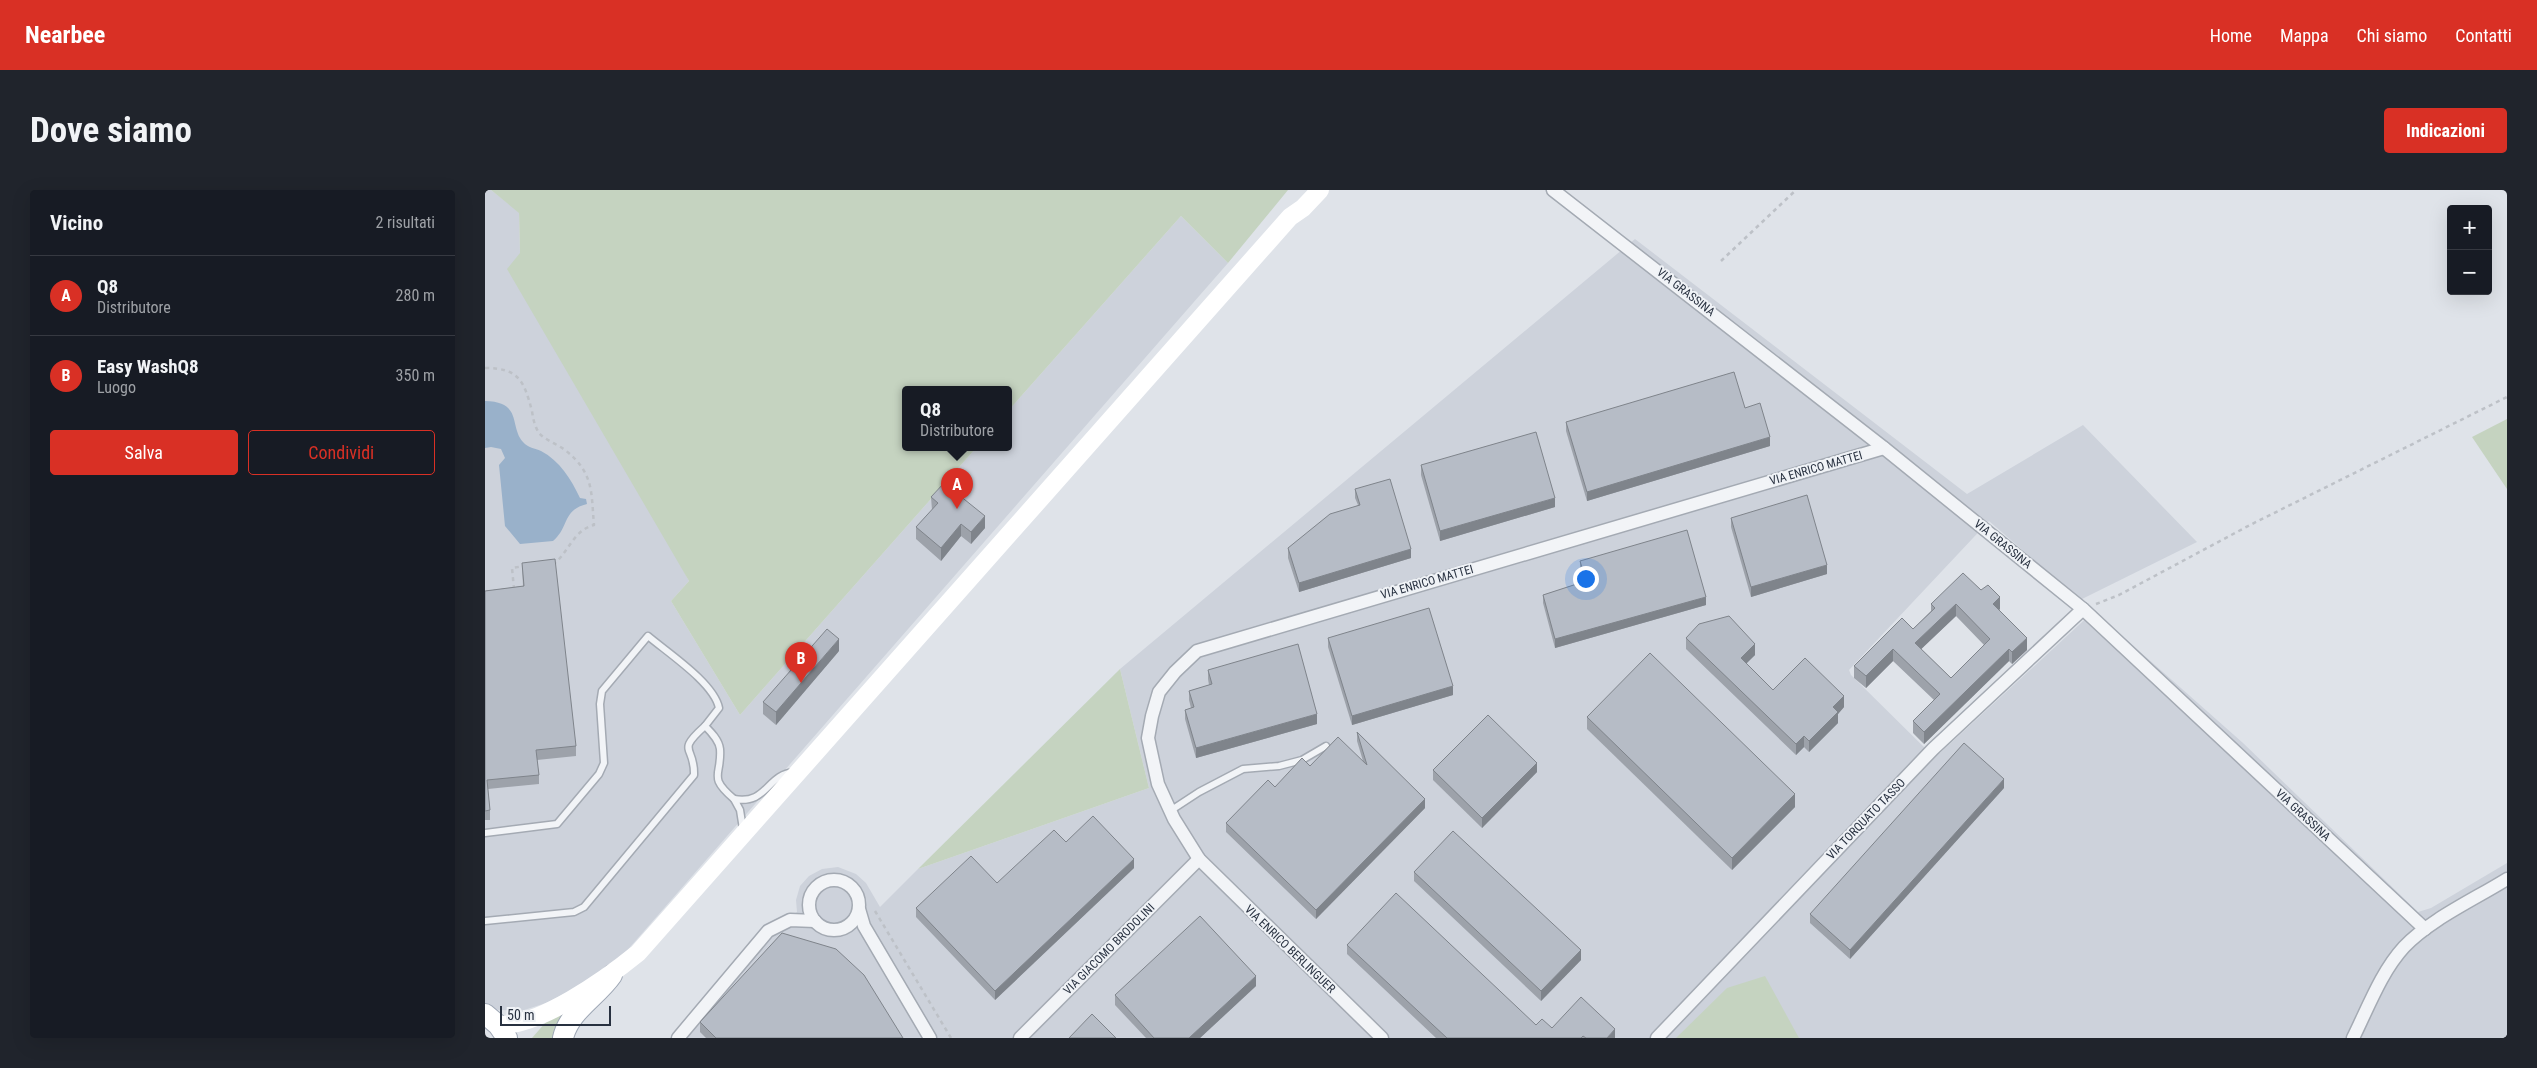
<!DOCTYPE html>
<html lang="it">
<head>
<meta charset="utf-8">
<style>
  :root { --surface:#171b24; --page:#20242c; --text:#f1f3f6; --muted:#9ea1a6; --line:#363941; --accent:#d93025 }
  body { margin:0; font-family:"Roboto Condensed",sans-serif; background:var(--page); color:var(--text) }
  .controls { position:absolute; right:15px; top:15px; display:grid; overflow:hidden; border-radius:5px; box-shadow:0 5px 20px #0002 }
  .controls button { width:45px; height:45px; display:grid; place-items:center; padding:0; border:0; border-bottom:1px solid var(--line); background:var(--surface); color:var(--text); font:25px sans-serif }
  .scale { position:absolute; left:15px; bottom:12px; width:111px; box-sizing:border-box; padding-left:5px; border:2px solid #283140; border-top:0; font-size:14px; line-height:18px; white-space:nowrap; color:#283140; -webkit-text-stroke:4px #eff2f6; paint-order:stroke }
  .you { position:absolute; left:1100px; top:388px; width:18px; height:18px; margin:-12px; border:4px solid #fff; border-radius:50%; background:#1a73e8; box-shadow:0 0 0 8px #1a73e833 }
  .badge { display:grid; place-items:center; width:32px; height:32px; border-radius:50%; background:var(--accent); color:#fff; font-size:16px; font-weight:700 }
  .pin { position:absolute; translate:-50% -41px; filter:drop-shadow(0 1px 2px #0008) }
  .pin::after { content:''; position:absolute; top:26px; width:18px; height:15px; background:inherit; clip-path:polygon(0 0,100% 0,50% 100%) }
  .popup { position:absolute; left:417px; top:196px; width:110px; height:65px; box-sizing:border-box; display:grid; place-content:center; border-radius:5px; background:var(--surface); filter:drop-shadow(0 1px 4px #0005); font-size:16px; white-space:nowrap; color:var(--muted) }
  .popup b { font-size:19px; color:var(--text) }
  .popup::after { content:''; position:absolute; left:50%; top:100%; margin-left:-10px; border:10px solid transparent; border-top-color:var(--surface) }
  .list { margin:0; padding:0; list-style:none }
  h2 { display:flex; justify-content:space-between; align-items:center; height:65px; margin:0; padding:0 20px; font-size:21px }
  h2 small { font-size:16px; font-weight:400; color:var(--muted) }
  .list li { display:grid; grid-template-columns:32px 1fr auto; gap:15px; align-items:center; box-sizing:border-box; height:80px; padding:0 20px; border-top:1px solid var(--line) }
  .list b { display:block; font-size:19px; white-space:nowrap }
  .list p { margin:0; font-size:16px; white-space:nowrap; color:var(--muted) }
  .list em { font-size:16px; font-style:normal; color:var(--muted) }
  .actions { display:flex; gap:10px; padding:15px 20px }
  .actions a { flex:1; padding:11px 0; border:1px solid var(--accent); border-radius:5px; text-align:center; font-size:18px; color:var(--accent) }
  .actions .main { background:var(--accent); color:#fff }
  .map { position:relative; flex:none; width:2022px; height:848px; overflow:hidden; border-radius:5px }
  header { display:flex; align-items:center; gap:30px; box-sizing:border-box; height:70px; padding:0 25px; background:var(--accent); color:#fff }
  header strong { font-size:24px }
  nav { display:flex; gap:28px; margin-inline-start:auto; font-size:18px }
  .intro { display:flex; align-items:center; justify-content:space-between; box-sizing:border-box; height:120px; padding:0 30px }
  h1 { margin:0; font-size:35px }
  .button { padding:12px 22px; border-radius:5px; background:var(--accent); color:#fff; font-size:18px; font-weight:700 }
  main { display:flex; gap:30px; padding:0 30px }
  aside { flex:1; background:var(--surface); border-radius:5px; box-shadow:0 5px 20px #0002 }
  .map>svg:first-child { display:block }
  .built { fill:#cdd2db }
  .green { fill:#c5d3c0 }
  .water { fill:#99b1ca }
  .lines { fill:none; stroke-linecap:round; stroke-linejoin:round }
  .lane-casing { stroke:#a4aab3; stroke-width:9 }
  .street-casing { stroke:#a4aab3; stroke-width:15 }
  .primary-casing { stroke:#9ea7b5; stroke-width:22 }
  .path { stroke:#bdc1c7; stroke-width:2.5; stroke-dasharray:4 4; stroke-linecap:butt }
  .lane { stroke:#f2f4f7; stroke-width:6 }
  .street { stroke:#f2f4f7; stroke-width:12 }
  .secondary { stroke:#fff; stroke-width:18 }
  .primary { stroke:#fff; stroke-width:20 }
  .wall { fill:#9da2aa; fill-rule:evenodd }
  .shaded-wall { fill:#7f848b }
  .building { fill:#b6bcc6; stroke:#7f848b; fill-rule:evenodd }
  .labels { text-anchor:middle; stroke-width:4; stroke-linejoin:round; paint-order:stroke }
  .street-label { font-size:12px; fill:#283140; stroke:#eff2f6 }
</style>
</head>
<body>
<header>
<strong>Nearbee</strong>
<nav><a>Home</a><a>Mappa</a><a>Chi siamo</a><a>Contatti</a></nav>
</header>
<div class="intro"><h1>Dove siamo</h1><a class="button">Indicazioni</a></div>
<main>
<aside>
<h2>Vicino<small>2 risultati</small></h2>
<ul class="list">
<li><span class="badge">A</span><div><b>Q8</b><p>Distributore</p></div><em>280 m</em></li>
<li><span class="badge">B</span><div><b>Easy WashQ8</b><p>Luogo</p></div><em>350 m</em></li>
</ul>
<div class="actions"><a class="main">Salva</a><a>Condividi</a></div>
</aside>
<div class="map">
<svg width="2022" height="848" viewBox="0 0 2022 848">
  <rect width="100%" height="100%" fill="#dfe3e9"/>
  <g class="built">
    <path d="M0,0H6L34,22L35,63L204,391L186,411L255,525L491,258H523V221L696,26L743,73L139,764L113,787L61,813L36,821L0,819Z"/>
    <path d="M1150,49L1482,304L1598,235L1712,352L1595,410L1504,331L1364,480L1366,485L1443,561L1455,563L1609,421L1758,553L1933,722L1946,718L2022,673V848H186L275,741L286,732L300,731L312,722L311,710L315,696L324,686L337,679L353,677L371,684L381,693L395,717L433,679L664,598L635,479Z"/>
  </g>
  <g class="green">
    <path d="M6,0H803L743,73L696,26L523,221V200H421V258H491L255,525L186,411L204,391L22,79L35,63L34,23Z"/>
    <path d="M2022,229V299L1987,247Z"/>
    <path d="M635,479L664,598L433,679Z"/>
    <path d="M1280,786L1314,848H1191L1242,798Z"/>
    <path d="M80,820L69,848H47L61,832Z"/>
  </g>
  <path class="water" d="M0,211C38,212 24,236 38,252C43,258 50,258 56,261C75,271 86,289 95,308L101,309L102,314C77,320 84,338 68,351L35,354L20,336L14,275L20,268L16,259L6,257L0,258Z"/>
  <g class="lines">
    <defs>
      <g id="lane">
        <path d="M685,621L714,602L758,579L794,576L817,570L841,556"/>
        <path d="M258,639L255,620L249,609C283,615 281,584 310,582"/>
        <path d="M0,643L72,634L114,584L119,573L115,514L117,501L163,446C183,463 229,493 234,518L220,536C226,542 234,550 235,559C237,586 222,586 249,609"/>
        <path d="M0,731L89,722L99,717L209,585C210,555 190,563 220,536"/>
      </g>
      <g id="street">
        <path d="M1068,0L1399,258L1598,419L1940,739"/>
        <circle cx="349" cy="715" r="25"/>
        <path d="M374,719L379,736L445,848"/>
        <path d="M193,848L283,741L305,730L330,731"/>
        <path d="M535,848L714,669"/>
        <path d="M897,848L714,669L689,629L673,594L663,548L667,526L674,502L690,482L712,461L1399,258"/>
        <path d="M1172,848L1448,559L1598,419"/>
        <path d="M1868,848C1883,818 1896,782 1919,757C1944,730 1990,709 2022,689"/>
      </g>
      <g id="primary">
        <path d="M0,824L13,835L22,848"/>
        <path d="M78,848C84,821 112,807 127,785"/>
      </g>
    </defs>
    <use href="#lane" class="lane-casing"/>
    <use href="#street" class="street-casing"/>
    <use href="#primary" class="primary-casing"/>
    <g class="path">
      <path d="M1236,71L1311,0"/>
      <path d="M0,178C34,178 39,191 47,221C48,229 50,237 54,243C60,250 72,254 80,260C109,283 106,301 109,335C89,340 84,361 70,373"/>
      <path d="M29,399L27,378L39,376"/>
      <path d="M1611,414L1634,405L1765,335L2022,207"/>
      <path d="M390,721L466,848"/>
    </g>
    <use href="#lane" class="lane"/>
    <use href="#street" class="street"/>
    <path class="secondary" d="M13,835C54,837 121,789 153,763L805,27L818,18L835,0"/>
    <use href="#primary" class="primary"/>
  </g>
  <g class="wall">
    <path d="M1081,232L1285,256L1102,311L1081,241Z"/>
    <path d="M936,275L1070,317L955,351L936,285Z"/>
    <path d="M870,299L926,368L814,402L803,368V358L873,315L870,308Z"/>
    <path d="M446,307L500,338L486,354L476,346L456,371L431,349V337L447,320Z"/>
    <path d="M1246,328L1342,384L1266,407L1246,337Z"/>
    <path d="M1095,371L1221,415L1070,458L1058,413V405L1098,392L1095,380Z"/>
    <path d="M37,373L91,556V566L52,570L54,585V594L3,599L5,620V630H0V401L38,396Z"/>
    <path d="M1496,400L1515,419L1514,420L1542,460L1527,474L1524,471L1439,554L1428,543V531L1449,510L1408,471L1381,498L1369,488V476L1428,439L1446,421V414ZM1471,426L1499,455L1466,488L1436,459Z"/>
    <path d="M843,448L968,505L867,535L843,457Z"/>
    <path d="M1201,448L1270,465L1261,473L1288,500L1359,517L1353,524V533L1324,562L1319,557L1311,565L1201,459Z"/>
    <path d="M354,461L291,535L278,524V512Z"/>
    <path d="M723,480L832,534L711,568L700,529V520L706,518L704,510V501L724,495L723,489Z"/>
    <path d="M1102,527L1310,617L1247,680L1102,539Z"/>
    <path d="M872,542L940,618L831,729L741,642V633L790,597L825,576L878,571L872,551Z"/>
    <path d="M948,580L1052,582L997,638L948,590Z"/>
    <path d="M1519,598L1365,769L1325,733V724Z"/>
    <path d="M581,652L649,678L510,810L431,727V718L512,693Z"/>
    <path d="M929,682L1096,770L1056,811L929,691Z"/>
    <path d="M862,755L1051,835L1130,848H951L862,764Z"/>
    <path d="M771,796L715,848H661L630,815V805Z"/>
    <path d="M215,832L418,848H221L215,842Z"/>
  </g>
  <g class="shaded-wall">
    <path d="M1285,247V256L1102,311V302Z"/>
    <path d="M1070,308V317L955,351V341Z"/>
    <path d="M500,326V338L486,354V342Z"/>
    <path d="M476,334V346L456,371V358Z"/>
    <path d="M926,359V368L814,402V393Z"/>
    <path d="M1342,375V384L1266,407V397Z"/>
    <path d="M1221,407V415L1070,458V449Z"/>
    <path d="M1515,407V419L1508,426V414Z"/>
    <path d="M1471,414V426L1430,465V453Z"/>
    <path d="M1542,448V460L1527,474V462Z"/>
    <path d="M354,449V461L291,535V522Z"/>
    <path d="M1270,454V465L1256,479V468Z"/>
    <path d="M1408,459V471L1381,498V486Z"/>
    <path d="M1524,459V471L1439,554V542Z"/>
    <path d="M968,496V505L867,535V526Z"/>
    <path d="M1359,506V517L1353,524V533L1324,562V551L1348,517Z"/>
    <path d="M832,524V534L711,568V558Z"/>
    <path d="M1319,546V557L1311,565V554Z"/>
    <path d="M1052,573V582L997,638V628Z"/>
    <path d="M1519,589V598L1365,769V760Z"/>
    <path d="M1310,604V617L1247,680V668Z"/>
    <path d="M940,609V618L831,729V720Z"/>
    <path d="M649,669V678L510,810V801Z"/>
    <path d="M1096,760V770L1056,811V801Z"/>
    <path d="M771,786V796L715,848H704Z"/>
    <path d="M1130,839V848H1122Z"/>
  </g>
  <g class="building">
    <path d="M1249,182L1260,218L1275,213L1285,247L1102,302L1081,232Z"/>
    <path d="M1051,242L1070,308L955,341L936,275Z"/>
    <path d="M905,289L926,359L814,393L803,358L845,324L875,315L870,299Z"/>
    <path d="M459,293L500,326L486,342L476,334L456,358L431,337L453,313L446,307Z"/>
    <path d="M1322,305L1342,375L1266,397L1246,328Z"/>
    <path d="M1202,340L1221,407L1070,449L1058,405L1101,391L1095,371Z"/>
    <path d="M70,369L91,556L51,560L54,585L2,590L5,620L0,621V401L39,396L37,373Z"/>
    <path d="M1478,383L1496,400L1503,395L1515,407L1508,414L1542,448L1527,462L1524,459L1439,542L1428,531L1455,504L1408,459L1381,486L1369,476L1417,428L1428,439L1450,418L1446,414ZM1471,414L1505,449L1466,488L1430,453Z"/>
    <path d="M944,418L968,496L867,526L843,448Z"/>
    <path d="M1244,426L1270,454L1256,468L1288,500L1320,468L1359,506L1348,517L1353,522L1324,551L1319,546L1311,554L1201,448L1214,434Z"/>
    <path d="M342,439L354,449L291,522L278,512Z"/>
    <path d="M813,454L832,524L711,558L700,520L709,517L704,501L727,494L723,480Z"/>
    <path d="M1165,463L1310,604L1247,668L1102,527Z"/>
    <path d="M1003,525L1052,573L997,628L948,580Z"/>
    <path d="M872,542L940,609L831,720L741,633L783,590L790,597L817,568L825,576L853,547L882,575Z"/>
    <path d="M1479,553L1519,589L1365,760L1325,724Z"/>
    <path d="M608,626L649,669L510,801L431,718L486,666L512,693L569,640L581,652Z"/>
    <path d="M968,641L1096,760L1056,801L929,682Z"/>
    <path d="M911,703L1051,835L1057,829L1067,838L1096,807L1130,839L1122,848H1101L1098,846L1096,848H962L862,755Z"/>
    <path d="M715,726L771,786L704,848H669L630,805Z"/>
    <path d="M297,743L351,759L379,785L418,848H231L215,832Z"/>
    <path d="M607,824L631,848H584Z"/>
  </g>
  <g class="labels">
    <g class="street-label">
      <text transform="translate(1201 102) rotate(38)" y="4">VIA GRASSINA</text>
      <text transform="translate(1331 278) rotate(-16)" y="4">VIA ENRICO MATTEI</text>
      <text transform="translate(1518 354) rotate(39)" y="4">VIA GRASSINA</text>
      <text transform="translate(942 392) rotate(-16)" y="4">VIA ENRICO MATTEI</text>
      <text transform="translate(1818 625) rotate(43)" y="4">VIA GRASSINA</text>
      <text transform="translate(1381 629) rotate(-46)" y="4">VIA TORQUATO TASSO</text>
      <text transform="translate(624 759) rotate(-45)" y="4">VIA GIACOMO BRODOLINI</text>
      <text transform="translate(805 759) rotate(44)" y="4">VIA ENRICO BERLINGUER</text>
    </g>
  </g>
</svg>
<div class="controls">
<button>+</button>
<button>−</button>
</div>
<div class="scale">50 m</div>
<div class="you"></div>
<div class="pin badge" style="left:472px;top:319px">A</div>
<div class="popup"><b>Q8</b>Distributore</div>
<div class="pin badge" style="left:316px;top:493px">B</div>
</div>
</main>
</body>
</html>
